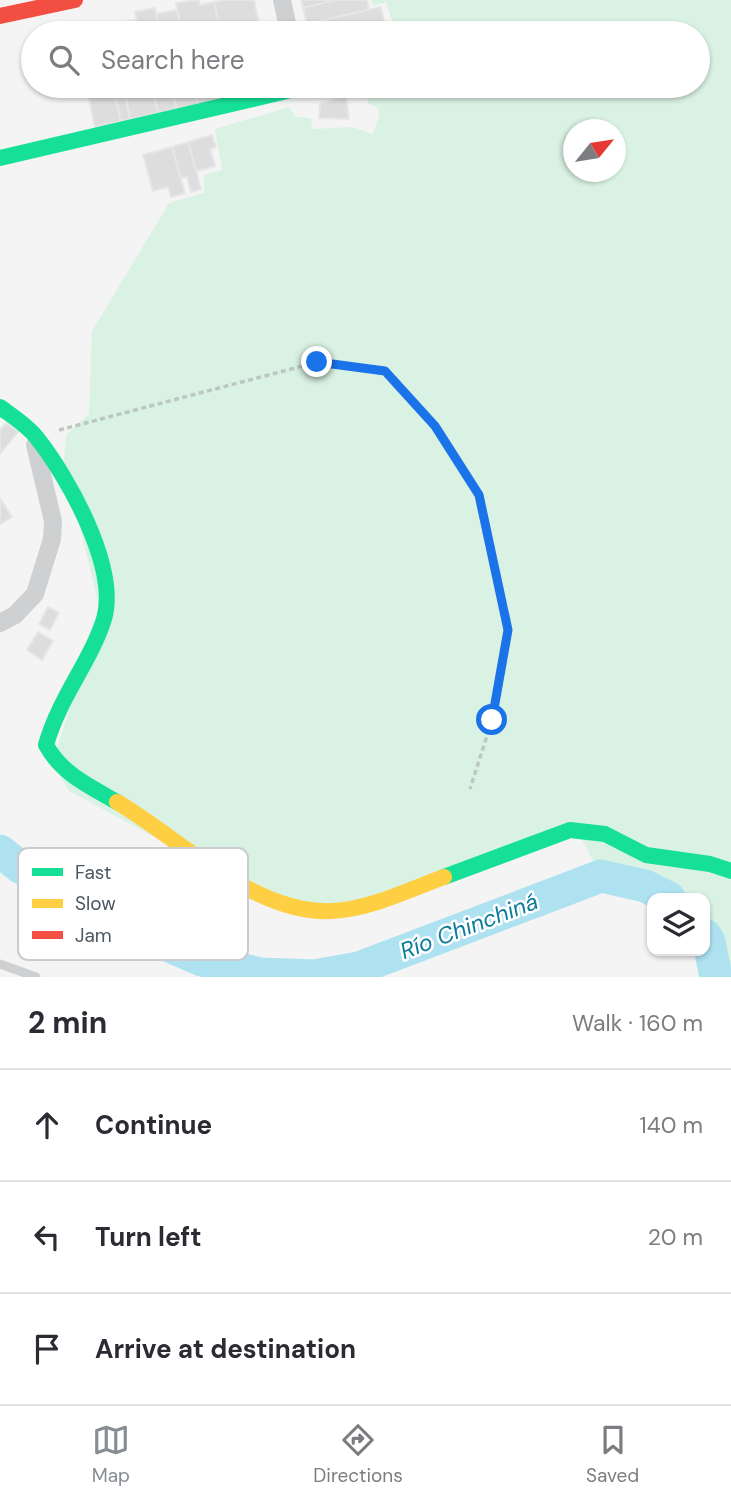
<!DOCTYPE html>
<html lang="en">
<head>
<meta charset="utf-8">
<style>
  :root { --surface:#fff; --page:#f2f2f3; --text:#2b2b33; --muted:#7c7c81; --line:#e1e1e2; --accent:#868d94 }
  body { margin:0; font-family:"DM Sans",sans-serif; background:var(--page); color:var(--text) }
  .controls { position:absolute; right:21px; bottom:21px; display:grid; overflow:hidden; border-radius:14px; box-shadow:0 2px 5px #0004 }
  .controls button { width:63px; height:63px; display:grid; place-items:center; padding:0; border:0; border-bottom:2px solid var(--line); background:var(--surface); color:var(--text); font:35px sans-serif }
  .compass { position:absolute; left:563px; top:119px; width:63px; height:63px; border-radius:50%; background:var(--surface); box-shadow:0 2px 5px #0004; rotate:60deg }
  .stop { position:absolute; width:21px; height:21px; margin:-16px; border:5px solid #1a73e8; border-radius:50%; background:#fff }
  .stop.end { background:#1a73e8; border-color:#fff; box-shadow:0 2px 7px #0008 }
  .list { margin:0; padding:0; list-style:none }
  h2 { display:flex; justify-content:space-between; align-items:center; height:91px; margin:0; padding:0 28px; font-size:30px }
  h2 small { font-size:23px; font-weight:400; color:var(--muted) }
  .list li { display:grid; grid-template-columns:46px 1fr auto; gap:21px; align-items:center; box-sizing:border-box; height:112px; padding:0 28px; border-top:2px solid var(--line) }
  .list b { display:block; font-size:26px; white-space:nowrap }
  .list em { font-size:23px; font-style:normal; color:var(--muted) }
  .icon { flex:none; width:38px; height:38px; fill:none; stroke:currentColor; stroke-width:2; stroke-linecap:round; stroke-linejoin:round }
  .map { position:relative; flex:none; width:731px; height:977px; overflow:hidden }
  .search { position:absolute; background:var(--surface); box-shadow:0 2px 5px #0004; left:21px; right:21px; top:21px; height:77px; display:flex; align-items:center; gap:18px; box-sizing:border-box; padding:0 24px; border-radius:38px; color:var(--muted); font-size:26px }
  .sheet { height:427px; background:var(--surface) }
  nav { display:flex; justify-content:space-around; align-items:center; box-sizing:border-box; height:98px; border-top:2px solid var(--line); background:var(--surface); font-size:19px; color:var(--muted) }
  nav a { display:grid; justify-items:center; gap:4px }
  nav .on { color:var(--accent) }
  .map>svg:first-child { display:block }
  .green { fill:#d9f2e3; fill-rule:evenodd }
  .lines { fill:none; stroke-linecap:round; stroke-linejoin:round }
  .river { stroke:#aee2f0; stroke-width:33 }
  .building { fill:#ddddde; stroke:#e5e6e7; stroke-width:2 }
  .path { stroke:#bcc7c4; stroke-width:3.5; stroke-dasharray:5 3.5; stroke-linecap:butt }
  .lane { stroke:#ced0d2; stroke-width:9 }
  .street { stroke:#ced0d2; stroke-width:18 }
  .fast { stroke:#16e098; stroke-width:16 }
  .slow { stroke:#ffcf43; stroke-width:16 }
  .jam { stroke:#f24e42; stroke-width:16 }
  .route { stroke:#1a73e8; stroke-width:9 }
  .labels { text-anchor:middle; stroke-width:5; stroke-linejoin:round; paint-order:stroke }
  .water-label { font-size:23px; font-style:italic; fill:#0c7c9b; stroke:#fff }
  .key { fill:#fff; stroke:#c9ccd0; stroke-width:2 }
  .key-label { font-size:19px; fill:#4a5661 }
</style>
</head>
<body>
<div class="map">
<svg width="731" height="977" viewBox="0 0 731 977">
  <rect width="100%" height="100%" fill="#f4f4f4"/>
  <path class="green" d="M370,0H731V977H716L709,942L705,935V898H669L645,886L601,876L576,828L355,913L279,904L69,791L52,763L70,708L105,630L64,461L66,435L89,414L92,331L169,203L204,193V175L222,170L215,129L289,107L296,117L311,118L312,129L352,127L373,134L379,115L378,108L369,104L365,86H698V33H396L386,2L374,6ZM574,130H616V172H574Z"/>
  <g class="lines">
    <g class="river">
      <path d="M0,851L20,867L146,936L202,960L260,974L314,976L359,968L601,876L645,886L669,898"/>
      <path d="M705,935L709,942L716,977"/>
    </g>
  </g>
  <g class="building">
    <path d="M199,0L200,5L214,2L220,28L211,30L212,33H182L176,3Z"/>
    <path d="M224,0H254L261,33H212L211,30L220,28L214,2Z"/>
    <path d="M301,0H336L303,8Z"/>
    <path d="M336,0H367L369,10L307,24L303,8Z"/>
    <path d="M381,7L386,31L309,33L307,24Z"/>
    <path d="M155,8L160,33H140L135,12Z"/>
    <path d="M177,10L182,33H160L156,14Z"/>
    <path d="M137,20L140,33H121L119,23Z"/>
    <path d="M119,23L121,33H99L98,28Z"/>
    <path d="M100,86H113L121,121L95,127L87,89Z"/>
    <path d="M123,86H152L158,113L130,119Z"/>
    <path d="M152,86H171L177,109L158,113Z"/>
    <path d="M171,86H194L198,105L177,109Z"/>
    <path d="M194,86H216L219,100L198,105Z"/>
    <path d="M216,86H236L238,96L219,100Z"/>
    <path d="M321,86H352L323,92Z"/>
    <path d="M125,94L130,119L121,121L115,96Z"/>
    <path d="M346,96L349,119L319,118L320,104Z"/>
    <path d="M212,135L216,147L210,149L215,166L196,171L188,142Z"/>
    <path d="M188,142L201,189L191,192L187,177L181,178L172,147Z"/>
    <path d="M172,147L185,193L171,197L168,187L153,191L143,155Z"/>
    <path d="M6,423L18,432L0,454V430Z"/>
    <path d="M0,498L12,517L0,524Z"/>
    <path d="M48,607L59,613L50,630L39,624Z"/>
    <path d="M38,632L53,641L42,660L27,650Z"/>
  </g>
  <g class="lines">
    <path class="path" d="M59,430L318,362L385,371L435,426L479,495L508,630L492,720L470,789"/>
    <path class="lane" d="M0,964L36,977"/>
    <g class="street">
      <path d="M282,0L289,33"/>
      <path d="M0,623L15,615L35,594L52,539L53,521L35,445"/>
    </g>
    <g class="fast">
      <path d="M0,158L287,91L292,86"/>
      <path d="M0,407C12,416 28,426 37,438C68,477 119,568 104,619C91,661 59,698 46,745C62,774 89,786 117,802"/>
      <path d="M444,877L570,830L605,834L646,855L710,864L731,871"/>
    </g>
    <path class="slow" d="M117,802C180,839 255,915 332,911C370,909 408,890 444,877"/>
    <path class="jam" d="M0,16L75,0"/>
  </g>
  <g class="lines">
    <path class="route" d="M317,362L385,371L435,426L479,495L508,630L492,720"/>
  </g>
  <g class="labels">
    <g class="water-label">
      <text transform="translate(469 926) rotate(-21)" y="8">Río Chinchiná</text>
    </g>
  </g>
  <rect x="18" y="848" width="230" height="112" rx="10" class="key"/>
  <rect x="32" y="868" width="31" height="8" fill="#16e098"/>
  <rect x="32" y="899" width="31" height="9" fill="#ffcf43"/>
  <rect x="32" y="931" width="31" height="8" fill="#f24e42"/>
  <g class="key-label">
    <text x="75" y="879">Fast</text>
    <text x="75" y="910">Slow</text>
    <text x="75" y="942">Jam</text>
  </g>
</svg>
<div class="controls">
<button><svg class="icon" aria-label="layers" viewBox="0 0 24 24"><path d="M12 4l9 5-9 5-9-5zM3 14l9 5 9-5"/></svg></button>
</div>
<svg class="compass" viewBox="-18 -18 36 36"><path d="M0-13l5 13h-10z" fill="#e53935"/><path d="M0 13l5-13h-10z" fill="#7c7c81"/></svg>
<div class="stop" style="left:492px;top:720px"></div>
<div class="stop end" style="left:317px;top:362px"></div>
<div class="search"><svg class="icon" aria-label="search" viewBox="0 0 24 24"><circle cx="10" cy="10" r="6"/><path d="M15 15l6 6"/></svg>Search here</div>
</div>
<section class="sheet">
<h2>2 min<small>Walk · 160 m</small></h2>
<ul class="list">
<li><svg class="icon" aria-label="ahead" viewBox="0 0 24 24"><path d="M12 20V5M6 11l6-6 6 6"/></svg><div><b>Continue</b></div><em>140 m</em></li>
<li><svg class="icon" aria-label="left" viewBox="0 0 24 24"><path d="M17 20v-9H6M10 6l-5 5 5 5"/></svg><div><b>Turn left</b></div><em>20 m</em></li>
<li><svg class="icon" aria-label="arrive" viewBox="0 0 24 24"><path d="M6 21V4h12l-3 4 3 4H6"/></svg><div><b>Arrive at destination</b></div></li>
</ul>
</section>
<nav>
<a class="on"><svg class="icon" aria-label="map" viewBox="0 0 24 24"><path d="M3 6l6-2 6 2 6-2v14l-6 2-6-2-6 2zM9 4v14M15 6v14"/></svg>Map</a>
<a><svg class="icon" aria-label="directions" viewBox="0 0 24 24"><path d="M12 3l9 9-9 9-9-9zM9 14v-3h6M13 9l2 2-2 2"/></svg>Directions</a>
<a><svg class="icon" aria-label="saved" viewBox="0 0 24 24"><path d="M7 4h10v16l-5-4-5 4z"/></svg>Saved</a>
</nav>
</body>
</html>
